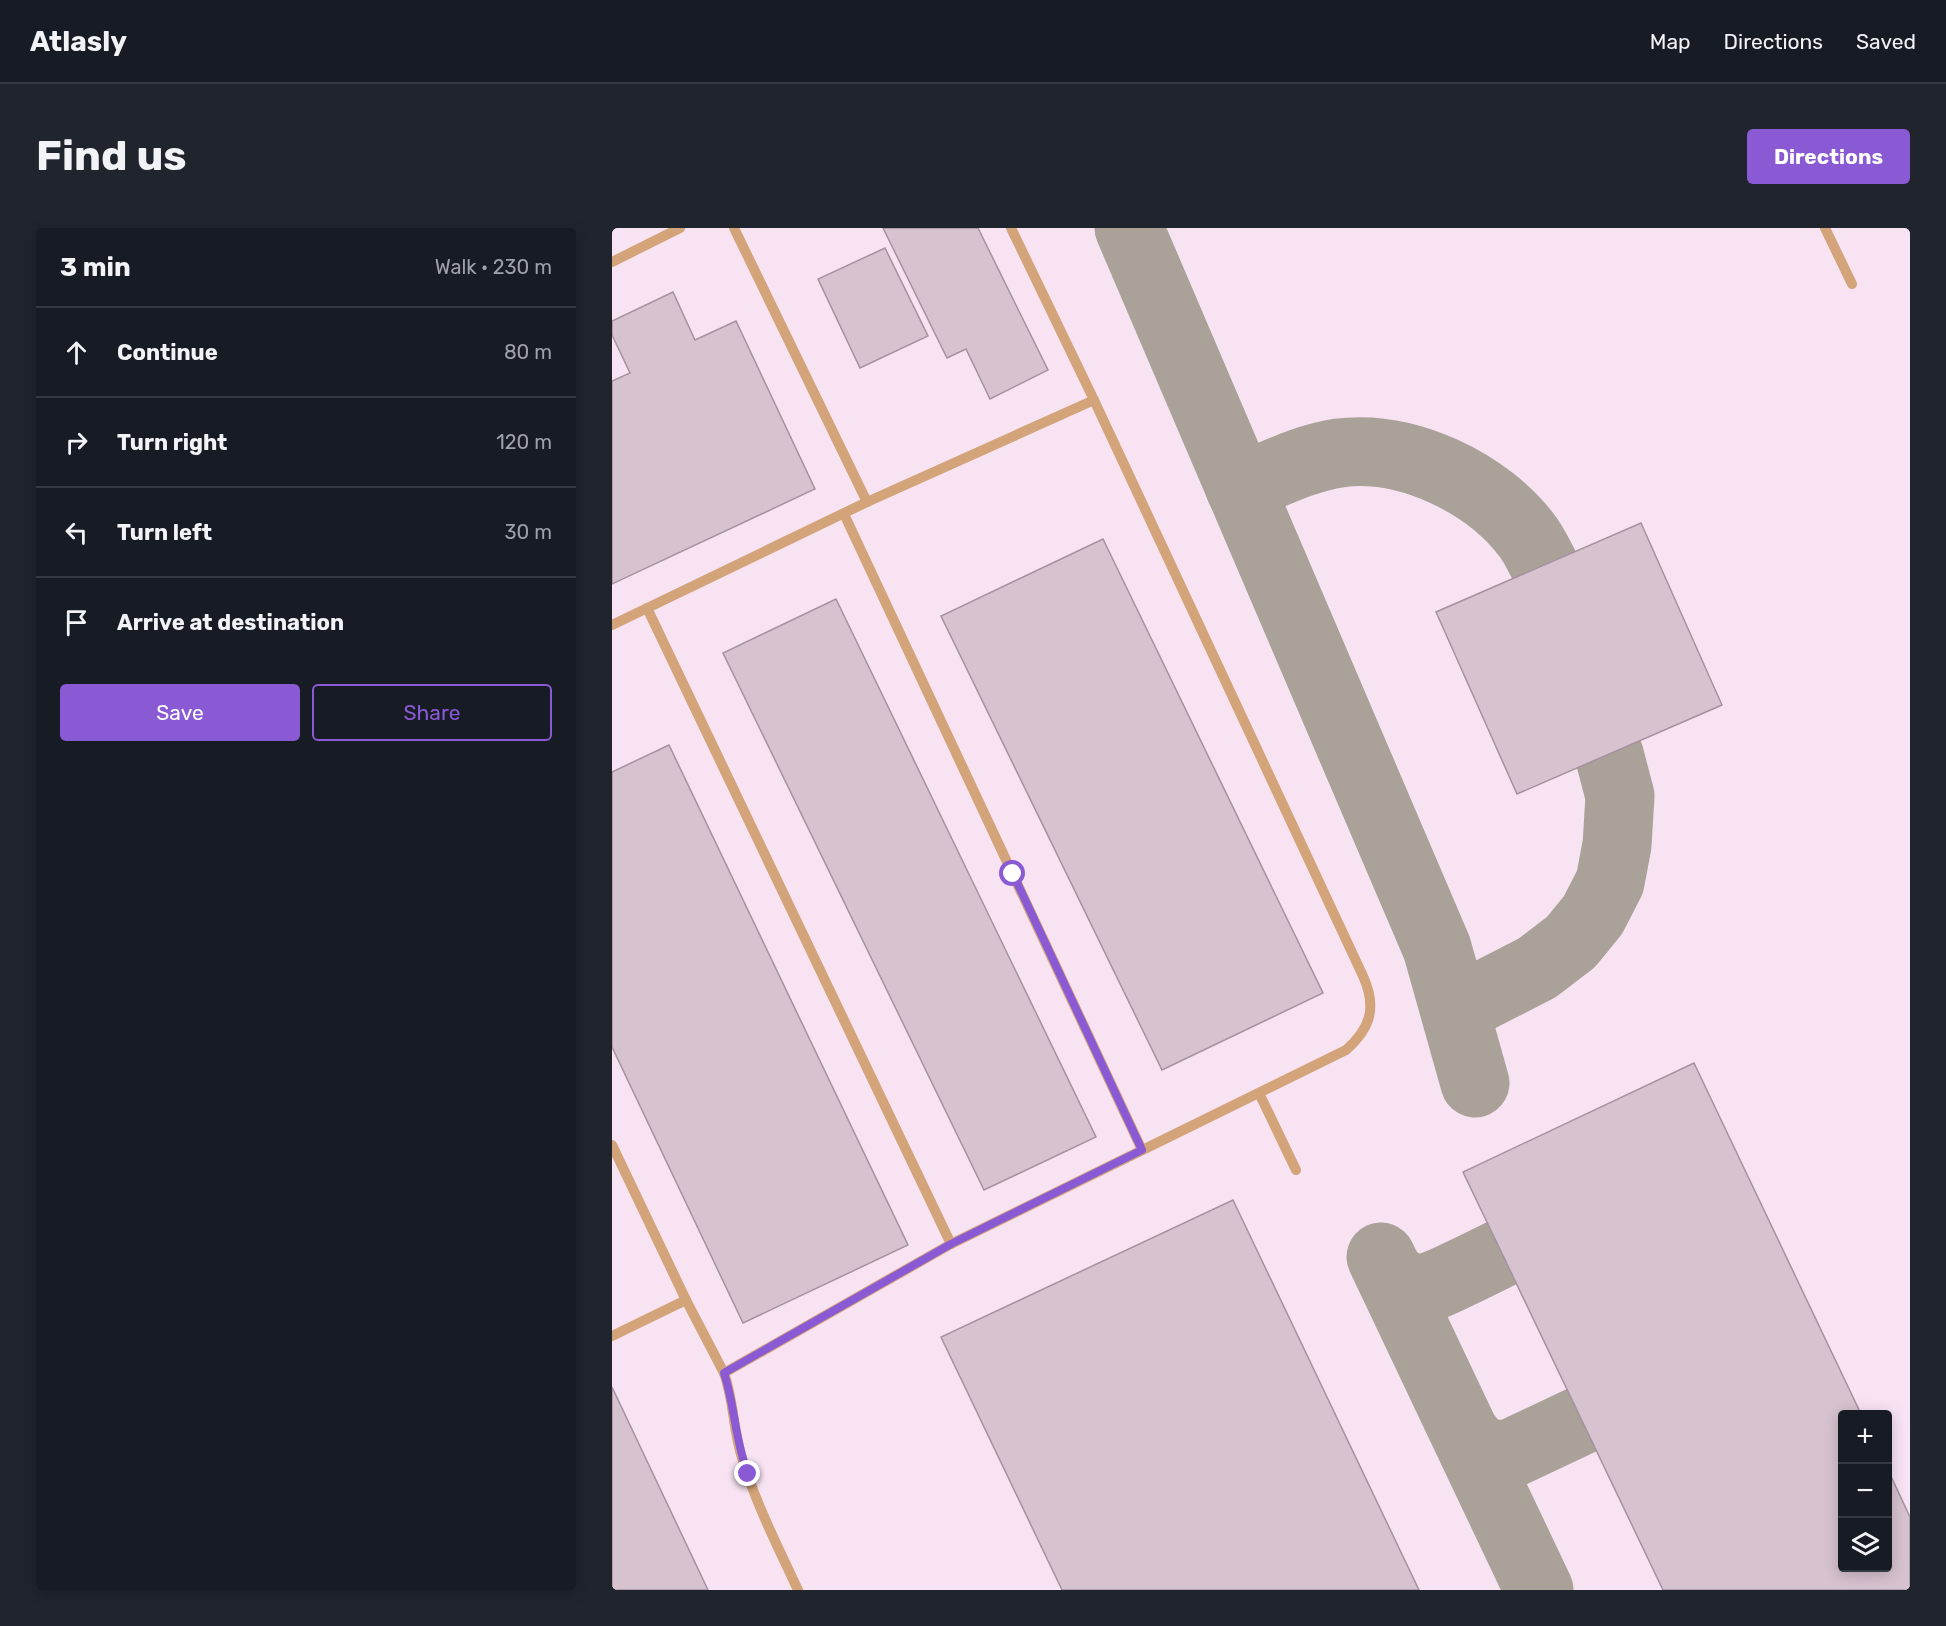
<!DOCTYPE html>
<html lang="en">
<head>
<meta charset="utf-8">
<style>
  :root { --surface:#171b24; --page:#20242c; --text:#f1f3f6; --muted:#9ea1a6; --line:#363941; --accent:#895ad4 }
  body { margin:0; font-family:Rubik,sans-serif; background:var(--page); color:var(--text) }
  .controls { position:absolute; right:18px; bottom:18px; display:grid; overflow:hidden; border-radius:6px; box-shadow:0 3px 15px #0003 }
  .controls button { width:54px; height:54px; display:grid; place-items:center; padding:0; border:0; border-bottom:2px solid var(--line); background:var(--surface); color:var(--text); font:30px sans-serif }
  .stop { position:absolute; width:18px; height:18px; margin:-14px; border:4px solid #895ad4; border-radius:50%; background:#fff }
  .stop.end { background:#895ad4; border-color:#fff; box-shadow:0 2px 6px #0008 }
  .list { margin:0; padding:0; list-style:none }
  h2 { display:flex; justify-content:space-between; align-items:center; height:78px; margin:0; padding:0 24px; font-size:26px }
  h2 small { font-size:20px; font-weight:400; color:var(--muted) }
  .list li { display:grid; grid-template-columns:39px 1fr auto; gap:18px; align-items:center; box-sizing:border-box; height:90px; padding:0 24px; border-top:2px solid var(--line) }
  .list b { display:block; font-size:22px; white-space:nowrap }
  .list em { font-size:20px; font-style:normal; color:var(--muted) }
  .actions { display:flex; gap:12px; padding:18px 24px }
  .actions a { flex:1; padding:14px 0; border:2px solid var(--accent); border-radius:6px; text-align:center; font-size:21px; color:var(--accent) }
  .actions .main { background:var(--accent); color:#fff }
  .icon { flex:none; width:33px; height:33px; fill:none; stroke:currentColor; stroke-width:2; stroke-linecap:round; stroke-linejoin:round }
  .map { position:relative; flex:none; width:1298px; height:1362px; overflow:hidden; border-radius:6px }
  header { display:flex; align-items:center; gap:36px; box-sizing:border-box; height:84px; padding:0 30px; background:var(--surface); border-bottom:2px solid var(--line) }
  header strong { font-size:28px }
  nav { display:flex; gap:33px; margin-inline-start:auto; font-size:21px }
  .intro { display:flex; align-items:center; justify-content:space-between; box-sizing:border-box; height:144px; padding:0 36px }
  h1 { margin:0; font-size:42px }
  .button { padding:15px 27px; border-radius:6px; background:var(--accent); color:#fff; font-size:21px; font-weight:700 }
  main { display:flex; gap:36px; padding:0 36px }
  aside { flex:1; background:var(--surface); border-radius:6px; box-shadow:0 3px 15px #0003 }
  .map>svg:first-child { display:block }
  .industrial { fill:#f8e3f2; fill-rule:evenodd }
  .lines { fill:none; stroke-linecap:round; stroke-linejoin:round }
  .taxiway { stroke:#aaa199; stroke-width:69 }
  .building { fill:#d7c2d0; stroke:#a5919f; stroke-width:1.5 }
  .lane { stroke:#d3a47a; stroke-width:10 }
  .route { stroke:#895ad4; stroke-width:8 }
</style>
</head>
<body>
<header>
<strong>Atlasly</strong>
<nav><a>Map</a><a>Directions</a><a>Saved</a></nav>
</header>
<div class="intro"><h1>Find us</h1><a class="button">Directions</a></div>
<main>
<aside>
<h2>3 min<small>Walk · 230 m</small></h2>
<ul class="list">
<li><svg class="icon" aria-label="ahead" viewBox="0 0 24 24"><path d="M12 20V5M6 11l6-6 6 6"/></svg><div><b>Continue</b></div><em>80 m</em></li>
<li><svg class="icon" aria-label="right" viewBox="0 0 24 24"><path d="M7 20v-9h11M14 6l5 5-5 5"/></svg><div><b>Turn right</b></div><em>120 m</em></li>
<li><svg class="icon" aria-label="left" viewBox="0 0 24 24"><path d="M17 20v-9H6M10 6l-5 5 5 5"/></svg><div><b>Turn left</b></div><em>30 m</em></li>
<li><svg class="icon" aria-label="arrive" viewBox="0 0 24 24"><path d="M6 21V4h12l-3 4 3 4H6"/></svg><div><b>Arrive at destination</b></div></li>
</ul>
<div class="actions"><a class="main">Save</a><a>Share</a></div>
</aside>
<div class="map">
<svg width="1298" height="1362" viewBox="0 0 1298 1362">
  <rect width="100%" height="100%" fill="#fdf2e8"/>
  <path class="industrial" d="M0,0H1298V1362H0ZM1230,1186H1276V1340H1230Z"/>
  <g class="lines">
    <g class="taxiway">
      <path d="M517,0L825,720L863,855"/>
      <path d="M628,260C660,247 693,230 727,225C795,216 876,255 916,309C922,317 927,328 932,337"/>
      <path d="M843,782L925,740L959,714L981,687L998,654L1005,617L1008,568L997,526"/>
      <path d="M769,1029L927,1362"/>
      <path d="M776,1043C799,1071 820,1059 847,1046C862,1039 876,1032 890,1025"/>
      <path d="M855,1208C866,1224 882,1229 900,1225L970,1192"/>
    </g>
  </g>
  <g class="building">
    <path d="M271,0H366L436,142L378,171L354,121L335,130Z"/>
    <path d="M273,20L316,108L248,140L206,51Z"/>
    <path d="M61,64L83,112L124,93L203,261L0,356V153L18,145L0,107V93Z"/>
    <path d="M1029,295L1110,477L905,566L824,384Z"/>
    <path d="M491,311L711,765L550,842L329,388Z"/>
    <path d="M224,371L484,909L372,962L111,425Z"/>
    <path d="M57,517L296,1017L131,1095L0,819V544Z"/>
    <path d="M1082,835L1249,1186H1230V1340H1276V1242L1298,1289V1362H1051L851,944Z"/>
    <path d="M621,972L807,1362H450L329,1109Z"/>
    <path d="M0,1159L96,1362H0Z"/>
  </g>
  <g class="lines">
    <g class="lane">
      <path d="M122,0L255,274"/>
      <path d="M1213,0L1240,56"/>
      <path d="M0,34L68,0"/>
      <path d="M232,286L530,922"/>
      <path d="M35,380L339,1016"/>
      <path d="M0,397L255,274L482,172"/>
      <path d="M647,865L684,942"/>
      <path d="M0,917L74,1072L112,1145L339,1016L734,822C759,800 765,779 751,748L482,172L399,0"/>
      <path d="M0,1108L74,1072"/>
      <path d="M112,1145C122,1173 121,1202 130,1230C144,1276 166,1319 186,1362"/>
    </g>
  </g>
  <g class="lines">
    <path class="route" d="M136,1246C123,1213 123,1178 112,1145L339,1016L530,922L401,646"/>
  </g>
</svg>
<div class="controls">
<button>+</button>
<button>−</button>
<button><svg class="icon" aria-label="layers" viewBox="0 0 24 24"><path d="M12 4l9 5-9 5-9-5zM3 14l9 5 9-5"/></svg></button>
</div>
<div class="stop" style="left:401px;top:646px"></div>
<div class="stop end" style="left:136px;top:1246px"></div>
</div>
</main>
</body>
</html>
